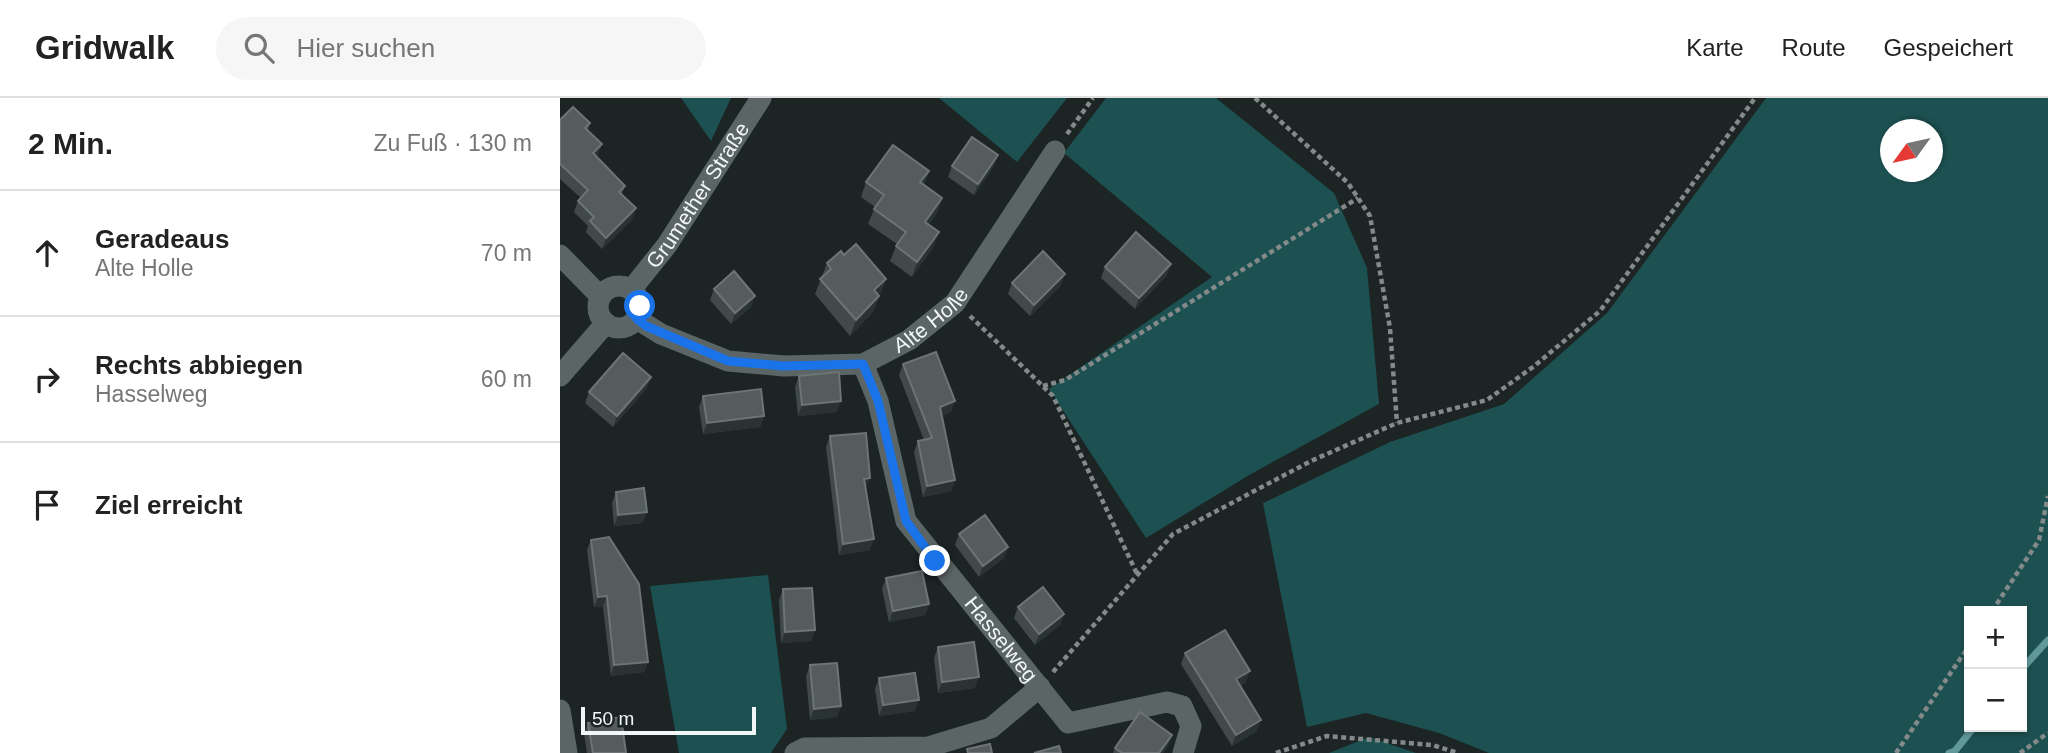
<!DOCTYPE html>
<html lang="de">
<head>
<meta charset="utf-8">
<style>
  :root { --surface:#fff; --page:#f6f6f6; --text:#222; --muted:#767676; --line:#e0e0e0 }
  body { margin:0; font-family:Arial,sans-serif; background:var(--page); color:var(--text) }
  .controls { position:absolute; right:21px; bottom:21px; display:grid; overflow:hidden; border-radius:0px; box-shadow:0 2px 5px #0004 }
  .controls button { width:63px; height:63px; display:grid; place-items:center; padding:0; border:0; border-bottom:2px solid var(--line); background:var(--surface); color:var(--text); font:35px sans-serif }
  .compass { position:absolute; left:1320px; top:21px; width:63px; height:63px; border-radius:50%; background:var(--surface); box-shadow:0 2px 5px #0004; rotate:237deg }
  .scale { position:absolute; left:21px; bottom:18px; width:175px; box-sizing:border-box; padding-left:7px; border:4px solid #f1f6f6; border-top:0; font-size:19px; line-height:24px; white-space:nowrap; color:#f1f6f6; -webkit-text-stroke:5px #1c2424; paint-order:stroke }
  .stop { position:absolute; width:21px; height:21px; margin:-16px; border:5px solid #1a73e8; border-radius:50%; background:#fff }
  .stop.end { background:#1a73e8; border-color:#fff; box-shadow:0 2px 7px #0008 }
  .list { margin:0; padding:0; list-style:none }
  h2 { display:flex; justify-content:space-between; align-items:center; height:91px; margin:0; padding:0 28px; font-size:30px }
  h2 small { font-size:23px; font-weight:400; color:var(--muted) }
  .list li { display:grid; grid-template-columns:46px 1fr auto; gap:21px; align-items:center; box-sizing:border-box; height:126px; padding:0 28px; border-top:2px solid var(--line) }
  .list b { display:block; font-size:26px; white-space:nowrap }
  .list p { margin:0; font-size:23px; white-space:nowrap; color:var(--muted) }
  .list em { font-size:23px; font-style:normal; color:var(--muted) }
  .icon { flex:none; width:38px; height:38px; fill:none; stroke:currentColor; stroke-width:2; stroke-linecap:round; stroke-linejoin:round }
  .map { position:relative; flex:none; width:1488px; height:655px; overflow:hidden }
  header { display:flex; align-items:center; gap:42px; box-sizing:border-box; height:98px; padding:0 35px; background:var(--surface); border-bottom:2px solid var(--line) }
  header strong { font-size:33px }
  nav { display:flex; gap:38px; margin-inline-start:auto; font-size:24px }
  .search { width:490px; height:63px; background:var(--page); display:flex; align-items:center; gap:18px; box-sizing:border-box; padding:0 24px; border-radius:38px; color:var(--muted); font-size:26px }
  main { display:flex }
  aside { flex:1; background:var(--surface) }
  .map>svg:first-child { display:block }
  .green { fill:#1d5051; fill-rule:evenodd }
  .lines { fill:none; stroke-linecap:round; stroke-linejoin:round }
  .stream { stroke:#60989a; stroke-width:7 }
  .path { stroke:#848a8a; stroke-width:4.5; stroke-dasharray:5 3.5; stroke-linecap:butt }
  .minor { stroke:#5c6565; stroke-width:21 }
  .wall { fill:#414949 }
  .shaded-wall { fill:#2a3232 }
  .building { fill:#545c5c; stroke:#6d7474; stroke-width:2 }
  .route { stroke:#1a73e8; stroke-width:9 }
  .labels { text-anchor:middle; stroke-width:7; stroke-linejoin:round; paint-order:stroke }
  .street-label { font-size:21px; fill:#f1f6f6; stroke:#1c2424 }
</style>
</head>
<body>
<header>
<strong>Gridwalk</strong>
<div class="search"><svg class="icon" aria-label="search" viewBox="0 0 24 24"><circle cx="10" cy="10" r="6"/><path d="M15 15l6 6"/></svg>Hier suchen</div>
<nav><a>Karte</a><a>Route</a><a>Gespeichert</a></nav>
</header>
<main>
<aside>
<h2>2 Min.<small>Zu Fuß · 130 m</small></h2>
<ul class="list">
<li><svg class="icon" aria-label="ahead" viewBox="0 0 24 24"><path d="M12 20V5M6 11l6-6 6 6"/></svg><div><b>Geradeaus</b><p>Alte Holle</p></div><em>70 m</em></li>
<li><svg class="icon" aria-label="right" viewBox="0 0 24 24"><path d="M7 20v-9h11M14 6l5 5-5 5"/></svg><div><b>Rechts abbiegen</b><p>Hasselweg</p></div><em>60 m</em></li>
<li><svg class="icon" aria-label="arrive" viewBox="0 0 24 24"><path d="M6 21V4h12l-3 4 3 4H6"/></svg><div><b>Ziel erreicht</b></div></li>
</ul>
</aside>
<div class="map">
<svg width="1488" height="655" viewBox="0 0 1488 655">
  <rect width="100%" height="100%" fill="#1c2424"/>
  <g class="green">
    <path d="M121,0H171L151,43Z"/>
    <path d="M379,0H507L457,64Z"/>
    <path d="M546,0H656L774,95L807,170L819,306L691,376L586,440L489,291L652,179L504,55Z"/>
    <path d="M1206,0H1488V655H929L879,635L806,615L747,629L703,405L830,344L944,306L1047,215ZM1330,32H1372V74H1330ZM1409,513H1462V629H1409Z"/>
    <path d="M208,477L227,631L211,655H119L90,488Z"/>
    <path d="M809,639L856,655H769Z"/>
  </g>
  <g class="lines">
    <g class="stream">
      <path d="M1462,571L1488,542"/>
      <path d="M1389,655L1395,653L1414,629"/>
    </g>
    <g class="path">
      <path d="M695,0L788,85L810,118L830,230L837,325"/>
      <path d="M507,36L533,0"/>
      <path d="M410,218L493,298L578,478"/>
      <path d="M483,288L505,282L798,100"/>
      <path d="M1432,513L1479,442L1488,398"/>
      <path d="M493,574L613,436L751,363L837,325L927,302L973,269L1040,213L1195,0"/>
      <path d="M716,655L767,638L872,647L898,655"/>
      <path d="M1336,655L1409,548"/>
      <path d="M1460,655L1488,635"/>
    </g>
    <g class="minor">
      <path d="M0,157L40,198"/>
      <circle cx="59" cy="209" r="21"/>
      <path id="s1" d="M71,192L107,147L201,0"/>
      <path id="s2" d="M77,221L101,236L168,263L224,268L303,266L349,242L395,205L495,53"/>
      <path id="s3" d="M303,266L318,303L346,423L508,625L607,604L622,608L631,628L623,655"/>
      <path d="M0,278L46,225"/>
      <path d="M0,612L7,655"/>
      <path d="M235,655L245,650L368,649L431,630L480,589"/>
    </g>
  </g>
  <g class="wall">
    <path d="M0,22L30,25L28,33L42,46L36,59L65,88L62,96L76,110L72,121L42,151L26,134L28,128L14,114L18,103L21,100L0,81Z"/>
    <path d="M392,68H434L414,97L388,79Z"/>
    <path d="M369,73L364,86L382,100L377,115L369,126L374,148L352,179L330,163L337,146L308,126L315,109L301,99L306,84Z"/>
    <path d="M284,157L326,181L313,214L290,238L255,196L267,165Z"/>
    <path d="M545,169L607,177L575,211L541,180Z"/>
    <path d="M452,185L501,187L470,218L448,196Z"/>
    <path d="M154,191L191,209L171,226L150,202Z"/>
    <path d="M343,266L391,314L381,318L395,382L391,393L363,399L354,354L358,343L364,342L339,277Z"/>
    <path d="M239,278L277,314L238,318L235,289Z"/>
    <path d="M87,290L53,329L25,305L29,294Z"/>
    <path d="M143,298L204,318L200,329L143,336L139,309Z"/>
    <path d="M270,338L306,391L310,452L279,457L266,349Z"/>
    <path d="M56,394L83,425L54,428L52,405Z"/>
    <path d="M399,436L448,449L444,460L419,479L395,447Z"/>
    <path d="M31,442L88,564L84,574L51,578L43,509H34L27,452Z"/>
    <path d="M326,480L369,506L365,517L329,524L322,491Z"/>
    <path d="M223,491L255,532L251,543L221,545L219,502Z"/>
    <path d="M458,509L504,516L500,527L475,547L454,520Z"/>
    <path d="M378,549L415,590L378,595L374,560Z"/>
    <path d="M625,555L686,584L680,588L697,633L672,648L621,566Z"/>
    <path d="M250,567L281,608L277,619L250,622L246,578Z"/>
    <path d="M319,580L355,613L319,618L315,591Z"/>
    <path d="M28,625L66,655H27L24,636Z"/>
    <path d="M608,648L603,655H553L555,650Z"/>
  </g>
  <g class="shaded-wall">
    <path d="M42,46L38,57L29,66L33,55Z"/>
    <path d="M438,57L434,68L414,97L418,86Z"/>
    <path d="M369,73L363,87L360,84Z"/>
    <path d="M382,100L377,115L360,138L365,124Z"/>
    <path d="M76,110L72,121L42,151L46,140Z"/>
    <path d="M379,134L374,148L352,179L357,164Z"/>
    <path d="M611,166L607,177L575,211L579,200Z"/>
    <path d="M505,176L501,187L470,218L474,207Z"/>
    <path d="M326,181L320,197L308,207L314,192Z"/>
    <path d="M195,198L191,209L171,226L175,215Z"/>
    <path d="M319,198L313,214L290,238L296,222Z"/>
    <path d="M91,279L87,290L53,329L57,318Z"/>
    <path d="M281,303L277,314L238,318L242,307Z"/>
    <path d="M395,303L391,314L376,320L380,309Z"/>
    <path d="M204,318L200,329L143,336L147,325Z"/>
    <path d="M310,380L306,391L304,381Z"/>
    <path d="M395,382L391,393L363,399L367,388Z"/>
    <path d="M87,414L83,425L54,428L58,417Z"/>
    <path d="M314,441L310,452L279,457L283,446Z"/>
    <path d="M448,449L444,460L419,479L423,468Z"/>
    <path d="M47,498L43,509H34L38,499Z"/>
    <path d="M369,506L365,517L329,524L333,513Z"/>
    <path d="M504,516L500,527L475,547L479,536Z"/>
    <path d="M255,532L251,543L221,545L225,534Z"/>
    <path d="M88,564L84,574L51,578L54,567Z"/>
    <path d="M690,573L686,584L672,592L676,581Z"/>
    <path d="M419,579L415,590L378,595L382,584Z"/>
    <path d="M359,602L355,613L319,618L323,607Z"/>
    <path d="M281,608L277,619L250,622L254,611Z"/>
    <path d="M701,622L697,633L672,648L676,637Z"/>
    <path d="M612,637L608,648L603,655H599Z"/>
  </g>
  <g class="building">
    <path d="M13,9L30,25L25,30L42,46L33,55L65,88L59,94L76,110L46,140L30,123L34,119L18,103L28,92L0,66V22Z"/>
    <path d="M412,39L438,57L418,86L392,68Z"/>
    <path d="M333,47L369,73L360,84L382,100L365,124L379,134L357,164L336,148L346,134L314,111L324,97L306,84Z"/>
    <path d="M576,134L611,166L579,200L545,169Z"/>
    <path d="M296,146L326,181L314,192L319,198L296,222L260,181L271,171L267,165L281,153L284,157Z"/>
    <path d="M483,153L505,176L474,207L452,185Z"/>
    <path d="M174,173L195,198L175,215L154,191Z"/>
    <path d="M376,254L395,303L380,309L395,382L367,388L358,343L372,340L343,266Z"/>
    <path d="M63,255L91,279L57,318L29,294Z"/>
    <path d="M279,274L281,303L242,307L239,278Z"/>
    <path d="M201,291L204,318L147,325L143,298Z"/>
    <path d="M306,335L310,380L304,381L314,441L283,446L270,338Z"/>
    <path d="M84,390L87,414L58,417L56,394Z"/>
    <path d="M425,417L448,449L423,468L399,436Z"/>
    <path d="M49,439L79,486L88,564L54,567L47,498L38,499L31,442Z"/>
    <path d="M362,473L369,506L333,513L326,480Z"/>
    <path d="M483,489L504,516L479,536L458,509Z"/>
    <path d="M252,490L255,532L225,534L223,491Z"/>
    <path d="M665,532L690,573L676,581L701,622L676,637L625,555Z"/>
    <path d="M414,544L419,579L382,584L378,549Z"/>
    <path d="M277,565L281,608L254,611L250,567Z"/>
    <path d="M355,575L359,602L323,607L319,580Z"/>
    <path d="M580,614L612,637L599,655H562L555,650Z"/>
    <path d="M61,619L66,655H33L28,625Z"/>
    <path d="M430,646L432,655H408L407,651Z"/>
    <path d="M499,648L501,655H474Z"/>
  </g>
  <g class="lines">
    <path class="route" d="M80,208L77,221L86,228L168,263L223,268L303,266L318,303L346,423L375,463"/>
  </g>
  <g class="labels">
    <g class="street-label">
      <text dy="7" stroke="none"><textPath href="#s1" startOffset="116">Grumether Straße</textPath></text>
      <text dy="7" stroke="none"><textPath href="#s2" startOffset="317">Alte Holle</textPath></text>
      <text dy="7" stroke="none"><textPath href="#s3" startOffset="315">Hasselweg</textPath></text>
    </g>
  </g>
</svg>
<div class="controls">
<button>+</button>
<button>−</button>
</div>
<svg class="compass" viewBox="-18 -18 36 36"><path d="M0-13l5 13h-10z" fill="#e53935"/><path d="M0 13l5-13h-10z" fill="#767676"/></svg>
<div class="scale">50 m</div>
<div class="stop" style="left:80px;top:208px"></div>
<div class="stop end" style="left:375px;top:463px"></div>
</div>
</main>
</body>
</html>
